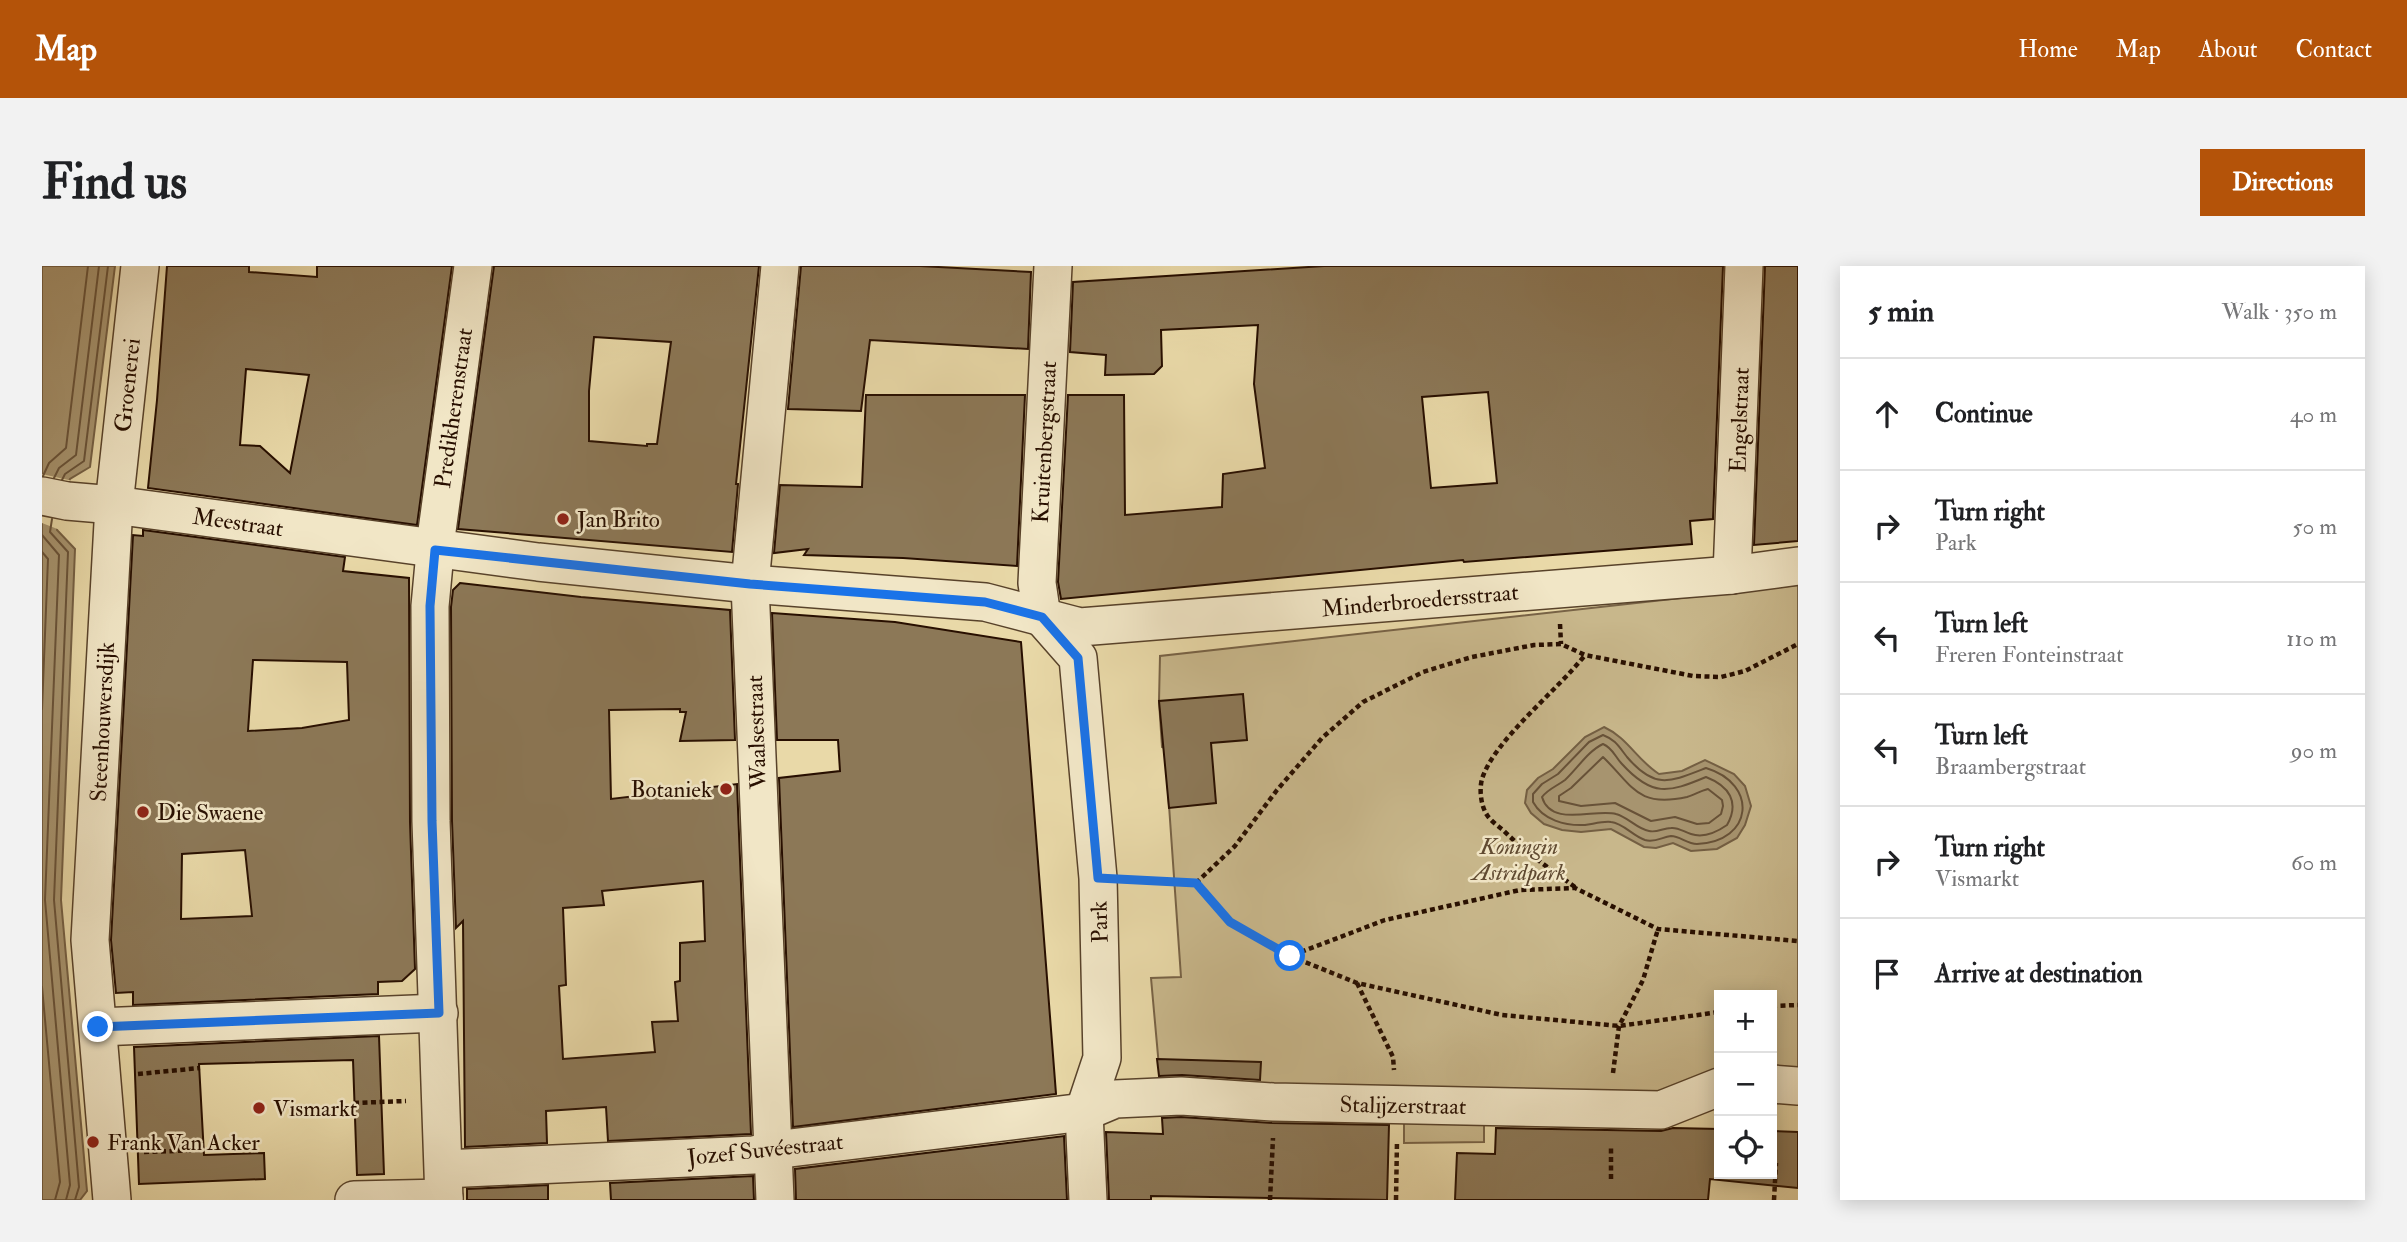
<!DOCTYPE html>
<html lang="en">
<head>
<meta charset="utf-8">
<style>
  :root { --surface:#fff; --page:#f2f2f2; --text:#202124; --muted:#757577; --line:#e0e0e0; --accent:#b45309 }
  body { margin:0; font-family:"IM FELL Double Pica",serif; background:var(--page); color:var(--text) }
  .controls { position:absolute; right:21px; bottom:21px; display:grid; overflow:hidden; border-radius:0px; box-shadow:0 4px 18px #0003 }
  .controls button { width:63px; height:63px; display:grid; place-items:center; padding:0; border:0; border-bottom:2px solid var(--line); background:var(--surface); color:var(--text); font:35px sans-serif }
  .stop { position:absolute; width:21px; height:21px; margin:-16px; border:5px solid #1a73e8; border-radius:50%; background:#fff }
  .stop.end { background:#1a73e8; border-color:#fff; box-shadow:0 2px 7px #0008 }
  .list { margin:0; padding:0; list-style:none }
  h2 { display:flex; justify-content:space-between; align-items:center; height:91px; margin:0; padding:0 28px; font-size:30px }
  h2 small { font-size:23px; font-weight:400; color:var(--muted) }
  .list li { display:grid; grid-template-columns:46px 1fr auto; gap:21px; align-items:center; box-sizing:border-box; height:112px; padding:0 28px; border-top:2px solid var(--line) }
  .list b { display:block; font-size:26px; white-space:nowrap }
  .list p { margin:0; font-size:23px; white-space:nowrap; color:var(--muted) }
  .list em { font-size:23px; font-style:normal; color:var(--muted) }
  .icon { flex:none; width:38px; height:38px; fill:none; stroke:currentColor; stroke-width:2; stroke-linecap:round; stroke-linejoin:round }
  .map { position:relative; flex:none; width:1756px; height:934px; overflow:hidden; border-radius:0px }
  header { display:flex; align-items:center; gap:42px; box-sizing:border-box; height:98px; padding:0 35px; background:var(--accent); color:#fff }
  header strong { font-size:33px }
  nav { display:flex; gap:38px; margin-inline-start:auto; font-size:24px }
  .intro { display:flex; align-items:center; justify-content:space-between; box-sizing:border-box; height:168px; padding:0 42px }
  h1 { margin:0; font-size:49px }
  .button { padding:18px 32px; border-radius:0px; background:var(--accent); color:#fff; font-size:24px; font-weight:700 }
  main { display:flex; gap:42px; padding:0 42px }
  aside { flex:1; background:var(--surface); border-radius:0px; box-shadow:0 4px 18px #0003 }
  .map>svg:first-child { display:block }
  .green { fill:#c8b78b; stroke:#786346; stroke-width:2 }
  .water { fill:#a7946f; stroke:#745f43; stroke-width:2 }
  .pier { fill:#e9d9a8 }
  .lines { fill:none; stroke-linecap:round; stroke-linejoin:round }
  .shore { stroke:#685238; stroke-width:2 }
  .building { fill:#8c7857; stroke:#280f00; stroke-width:2; fill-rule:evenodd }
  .minor-casing { stroke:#58422a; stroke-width:40 }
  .path { stroke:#280f00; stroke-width:4.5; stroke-dasharray:5 3.5; stroke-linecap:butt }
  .minor { stroke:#f1e6c6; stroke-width:37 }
  .route { stroke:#1a73e8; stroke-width:9 }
  .poi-dot { fill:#8f2418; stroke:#f1e6c6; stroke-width:2.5 }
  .labels { text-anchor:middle; stroke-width:5; stroke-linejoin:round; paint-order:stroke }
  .street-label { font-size:23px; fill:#280f00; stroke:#f1e6c6 }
  .poi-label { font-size:23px; fill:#280f00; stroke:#f1e6c6; text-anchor:start }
  .park-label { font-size:23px; font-style:italic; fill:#604a31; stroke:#f1e6c6 }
</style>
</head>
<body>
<header>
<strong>Map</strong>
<nav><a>Home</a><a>Map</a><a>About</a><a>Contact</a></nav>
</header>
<div class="intro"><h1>Find us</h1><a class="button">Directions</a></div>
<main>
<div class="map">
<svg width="1756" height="934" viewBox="0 0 1756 934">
  <rect width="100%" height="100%" fill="#e9d9a8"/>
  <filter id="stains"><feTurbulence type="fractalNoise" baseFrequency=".00286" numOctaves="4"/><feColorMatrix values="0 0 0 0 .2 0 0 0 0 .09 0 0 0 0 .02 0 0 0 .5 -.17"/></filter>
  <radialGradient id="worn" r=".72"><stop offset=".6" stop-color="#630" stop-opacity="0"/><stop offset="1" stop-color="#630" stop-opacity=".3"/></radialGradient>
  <g class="green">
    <path d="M1756,319V810H1730V729H1677V813L1635,832L1119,823L1109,712L1139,711L1123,482L1120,481L1117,435L1118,390Z"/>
    <path d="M1442,851V876L1362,877V852Z"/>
  </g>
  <g class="water">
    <path d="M0,0H73L48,201L28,213L15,264L33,283L19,634L45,925L38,934H0Z"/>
    <path d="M1562,461C1586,472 1595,494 1617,508L1640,505L1663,494L1692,508L1703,520L1709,540L1703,559L1695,572L1675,583L1649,585L1631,577L1614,582L1602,581L1569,563L1539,566L1520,564L1502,558L1489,547L1483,537L1485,524L1496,512L1511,503L1543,471Z"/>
  </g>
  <path class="pier" d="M0,208L31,215L18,264L0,257Z"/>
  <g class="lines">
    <g class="shore">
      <path d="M1,210L7,197L24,182L46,0"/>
      <path d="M12,212L17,202L34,189L57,0"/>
      <path d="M20,214L23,208L42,195L66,0"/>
      <path d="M10,253L8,266L26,286L12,634L37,921L33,934"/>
      <path d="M0,269L17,289L3,634L28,919L24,934"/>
      <path d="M0,286L6,293L0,443"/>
      <path d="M1561,469C1574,474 1577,481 1585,491C1613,524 1628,516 1664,502C1717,518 1711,576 1655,578C1645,578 1638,570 1629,570C1620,571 1613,577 1603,574C1591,570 1581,557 1569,556C1561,555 1551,558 1543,559C1523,560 1501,554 1491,536V528L1500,518L1516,508L1547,476Z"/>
      <path d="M1561,478C1571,482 1573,491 1580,498C1610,531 1626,527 1664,511C1687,520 1698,536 1685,559C1675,566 1661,572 1649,568C1642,566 1636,561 1629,562C1621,562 1615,567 1607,565C1595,563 1586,551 1574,548C1554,542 1509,562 1500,531C1506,523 1515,520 1523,514C1535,503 1546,485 1561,478Z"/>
      <path d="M1561,491C1591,520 1595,542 1645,531C1652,529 1658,525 1666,523L1680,534L1681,540L1679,548L1667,557L1655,558L1633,551L1609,555L1573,537L1539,540L1517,535V530L1529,522Z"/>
      <path d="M0,721L18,916L13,934"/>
    </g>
  </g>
  <g class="building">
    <path d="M125,0H207V6L275,11V0H410L375,259L106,222L115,134ZM204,103L267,109L248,207L218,180L198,179Z"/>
    <path d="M452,0H717L694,218H696L690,286L416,263ZM552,71L629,76L615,178H605V180L547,175V125Z"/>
    <path d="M759,0H878L989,6L986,83L828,74L819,145L746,143Z"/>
    <path d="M1282,0H1681L1671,253L1648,255L1650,278L1422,296L1421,294L1019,333L1016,316L1026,129H1082L1083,249L1180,241L1181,208L1223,202L1212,118L1216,59L1119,64L1120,100L1112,108L1063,109L1064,89L1028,86L1031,16ZM1446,126L1455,217L1389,222L1380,131Z"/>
    <path d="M1723,0H1756V275L1712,279Z"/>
    <path d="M824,129H983L975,300L861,292L762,289L766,283L732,287L738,219L820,221Z"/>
    <path d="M101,264L303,291L301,305L367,312L368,556L373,703L360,715L336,716V728L91,739V726L74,727L69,674L91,269L101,270ZM211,394L305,396L307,454L260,462L206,465ZM203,584L210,650L139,653L140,588Z"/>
    <path d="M418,317L539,331L688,344L693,474L638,475L644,446H638V443L567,444L569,533L695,518L709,868L566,875L564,841L504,845L505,877L423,881L421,655L414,662L410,555L409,341L411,324ZM661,615L663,675L638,677V715L633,716L636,755L610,756L613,786L521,793L517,720L524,719L521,642L562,639L560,625Z"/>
    <path d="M730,347L853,356L979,376L1014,828L751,861L737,512L798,505L796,474H735Z"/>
    <path d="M1201,428L1205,474L1169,477L1174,537L1127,542L1117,435Z"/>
    <path d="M337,770L342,908L315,909L311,794L157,798L162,889L222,887L223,913L97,918L92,781Z"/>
    <path d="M1115,793L1219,796L1218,814L1140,809L1117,810Z"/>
    <path d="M1139,851L1230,857L1347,859L1345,934L1109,930V934H1067L1064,866L1121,868L1120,852Z"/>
    <path d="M1454,862L1619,865L1631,862L1677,863V908H1730V865L1756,866V922L1668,913L1666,934H1413L1415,887L1453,888Z"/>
    <path d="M1022,870L1025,934H754L753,903Z"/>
    <path d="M711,910L712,934H569L568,917Z"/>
    <path d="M506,919V934H425V923Z"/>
  </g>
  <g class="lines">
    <defs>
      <g id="minor">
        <path d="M0,230L25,235L72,239L496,296L708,318L943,336L1038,361L1690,309L1756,300"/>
        <path d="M1690,309L1702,0"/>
        <path d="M1000,351L1036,392L1056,612L1060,792L1042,846L1046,934"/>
        <path d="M1000,351L995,317L1011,0"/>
        <path d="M56,761L397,747"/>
        <path d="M1730,818L1756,820"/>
        <path d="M402,903L712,889L732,884L1042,846L1073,833L1139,830L1231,836L1619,844L1677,821"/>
        <path d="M70,934L48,674L72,239L98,0"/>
        <path d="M312,934L402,932"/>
        <path d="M402,934L389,555L388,340L395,265L431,0"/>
        <path d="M733,934L708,318L738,0"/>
      </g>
    </defs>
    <use href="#minor" class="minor-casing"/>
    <g class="path">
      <path d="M1518,358L1519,378"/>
      <path d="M1091,614L1154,617L1188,656L1248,690L1343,654L1478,624L1533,622L1616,663L1756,675"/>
      <path d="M1154,617L1193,580L1235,524L1280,472L1321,436L1381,406L1430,391L1492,379L1519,378L1543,389L1651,410L1679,411L1703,405L1756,378"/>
      <path d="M1533,621C1508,603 1483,586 1461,564C1456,560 1449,555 1445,549C1439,540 1437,524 1440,513C1452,474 1516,424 1543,389"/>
      <path d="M1248,690L1315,717L1460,749L1577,760L1677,746"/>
      <path d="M1315,717L1351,791L1352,804"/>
      <path d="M1730,740L1756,739"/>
      <path d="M1571,807L1577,760L1601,714L1616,663"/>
      <path d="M96,808L158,802"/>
      <path d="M312,837L364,835"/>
      <path d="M102,886L162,884"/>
      <path d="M1569,913V879"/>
      <path d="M1228,934L1231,872"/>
      <path d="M1354,934L1355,875"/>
      <path d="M1732,934L1734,897"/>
    </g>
    <use href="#minor" class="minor"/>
  </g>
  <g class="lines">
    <path class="route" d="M56,761L397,747L390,555L388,340L393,284L708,318L943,336L1000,351L1036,392L1056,612L1154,617L1188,656L1248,690"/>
  </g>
  <g class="poi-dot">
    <circle cx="521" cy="253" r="7"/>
    <circle cx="684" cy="523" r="7"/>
    <circle cx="101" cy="546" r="7"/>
    <circle cx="217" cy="842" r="7"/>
    <circle cx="51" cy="876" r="7"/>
  </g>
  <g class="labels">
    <g class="street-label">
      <text transform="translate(85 119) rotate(-84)" y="8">Groenerei</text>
      <text transform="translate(411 142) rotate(-82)" y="8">Predikherenstraat</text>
      <text transform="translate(1697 154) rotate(-88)" y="8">Engelstraat</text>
      <text transform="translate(1002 176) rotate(-87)" y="8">Kruitenbergstraat</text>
      <text transform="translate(196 256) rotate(8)" y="8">Meestraat</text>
      <text transform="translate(1378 334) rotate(-5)" y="8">Minderbroedersstraat</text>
      <text transform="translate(60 456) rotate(-87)" y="8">Steenhouwersdijk</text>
      <text transform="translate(714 466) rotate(-92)" y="8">Waalsestraat</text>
      <text transform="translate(1057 656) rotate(-92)" y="8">Park</text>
      <text transform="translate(1361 839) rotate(1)" y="8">Stalijzerstraat</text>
      <text transform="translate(723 883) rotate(-6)" y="8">Jozef Suvéestraat</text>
    </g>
    <g class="poi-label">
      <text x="535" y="261">Jan Brito</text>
      <text x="670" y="531" text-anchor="end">Botaniek</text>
      <text x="115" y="554">Die Swaene</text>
      <text x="231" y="850">Vismarkt</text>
      <text x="65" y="884">Frank Van Acker</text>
    </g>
    <g class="park-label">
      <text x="1477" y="588">Koningin<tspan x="1477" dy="26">Astridpark</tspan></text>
    </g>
  </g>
  <rect width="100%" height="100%" filter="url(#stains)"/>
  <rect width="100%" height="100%" fill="url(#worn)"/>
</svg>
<div class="controls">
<button>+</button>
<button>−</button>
<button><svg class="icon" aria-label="locate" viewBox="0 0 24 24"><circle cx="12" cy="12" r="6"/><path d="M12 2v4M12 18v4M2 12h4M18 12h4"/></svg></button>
</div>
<div class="stop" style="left:1248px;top:690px"></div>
<div class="stop end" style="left:56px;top:761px"></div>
</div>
<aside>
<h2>5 min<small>Walk · 350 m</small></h2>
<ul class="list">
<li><svg class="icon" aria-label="ahead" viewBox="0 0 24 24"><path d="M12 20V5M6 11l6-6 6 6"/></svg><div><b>Continue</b></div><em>40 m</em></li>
<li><svg class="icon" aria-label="right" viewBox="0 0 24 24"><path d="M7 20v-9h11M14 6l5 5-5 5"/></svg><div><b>Turn right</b><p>Park</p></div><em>50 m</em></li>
<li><svg class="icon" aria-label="left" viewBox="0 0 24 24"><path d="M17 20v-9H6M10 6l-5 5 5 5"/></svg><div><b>Turn left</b><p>Freren Fonteinstraat</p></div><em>110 m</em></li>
<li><svg class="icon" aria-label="left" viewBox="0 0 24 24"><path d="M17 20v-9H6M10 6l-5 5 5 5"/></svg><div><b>Turn left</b><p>Braambergstraat</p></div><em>90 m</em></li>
<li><svg class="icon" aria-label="right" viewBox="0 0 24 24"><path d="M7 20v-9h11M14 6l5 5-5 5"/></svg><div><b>Turn right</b><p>Vismarkt</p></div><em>60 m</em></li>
<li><svg class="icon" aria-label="arrive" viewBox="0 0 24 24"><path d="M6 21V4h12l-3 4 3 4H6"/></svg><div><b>Arrive at destination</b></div></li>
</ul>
</aside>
</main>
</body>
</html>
